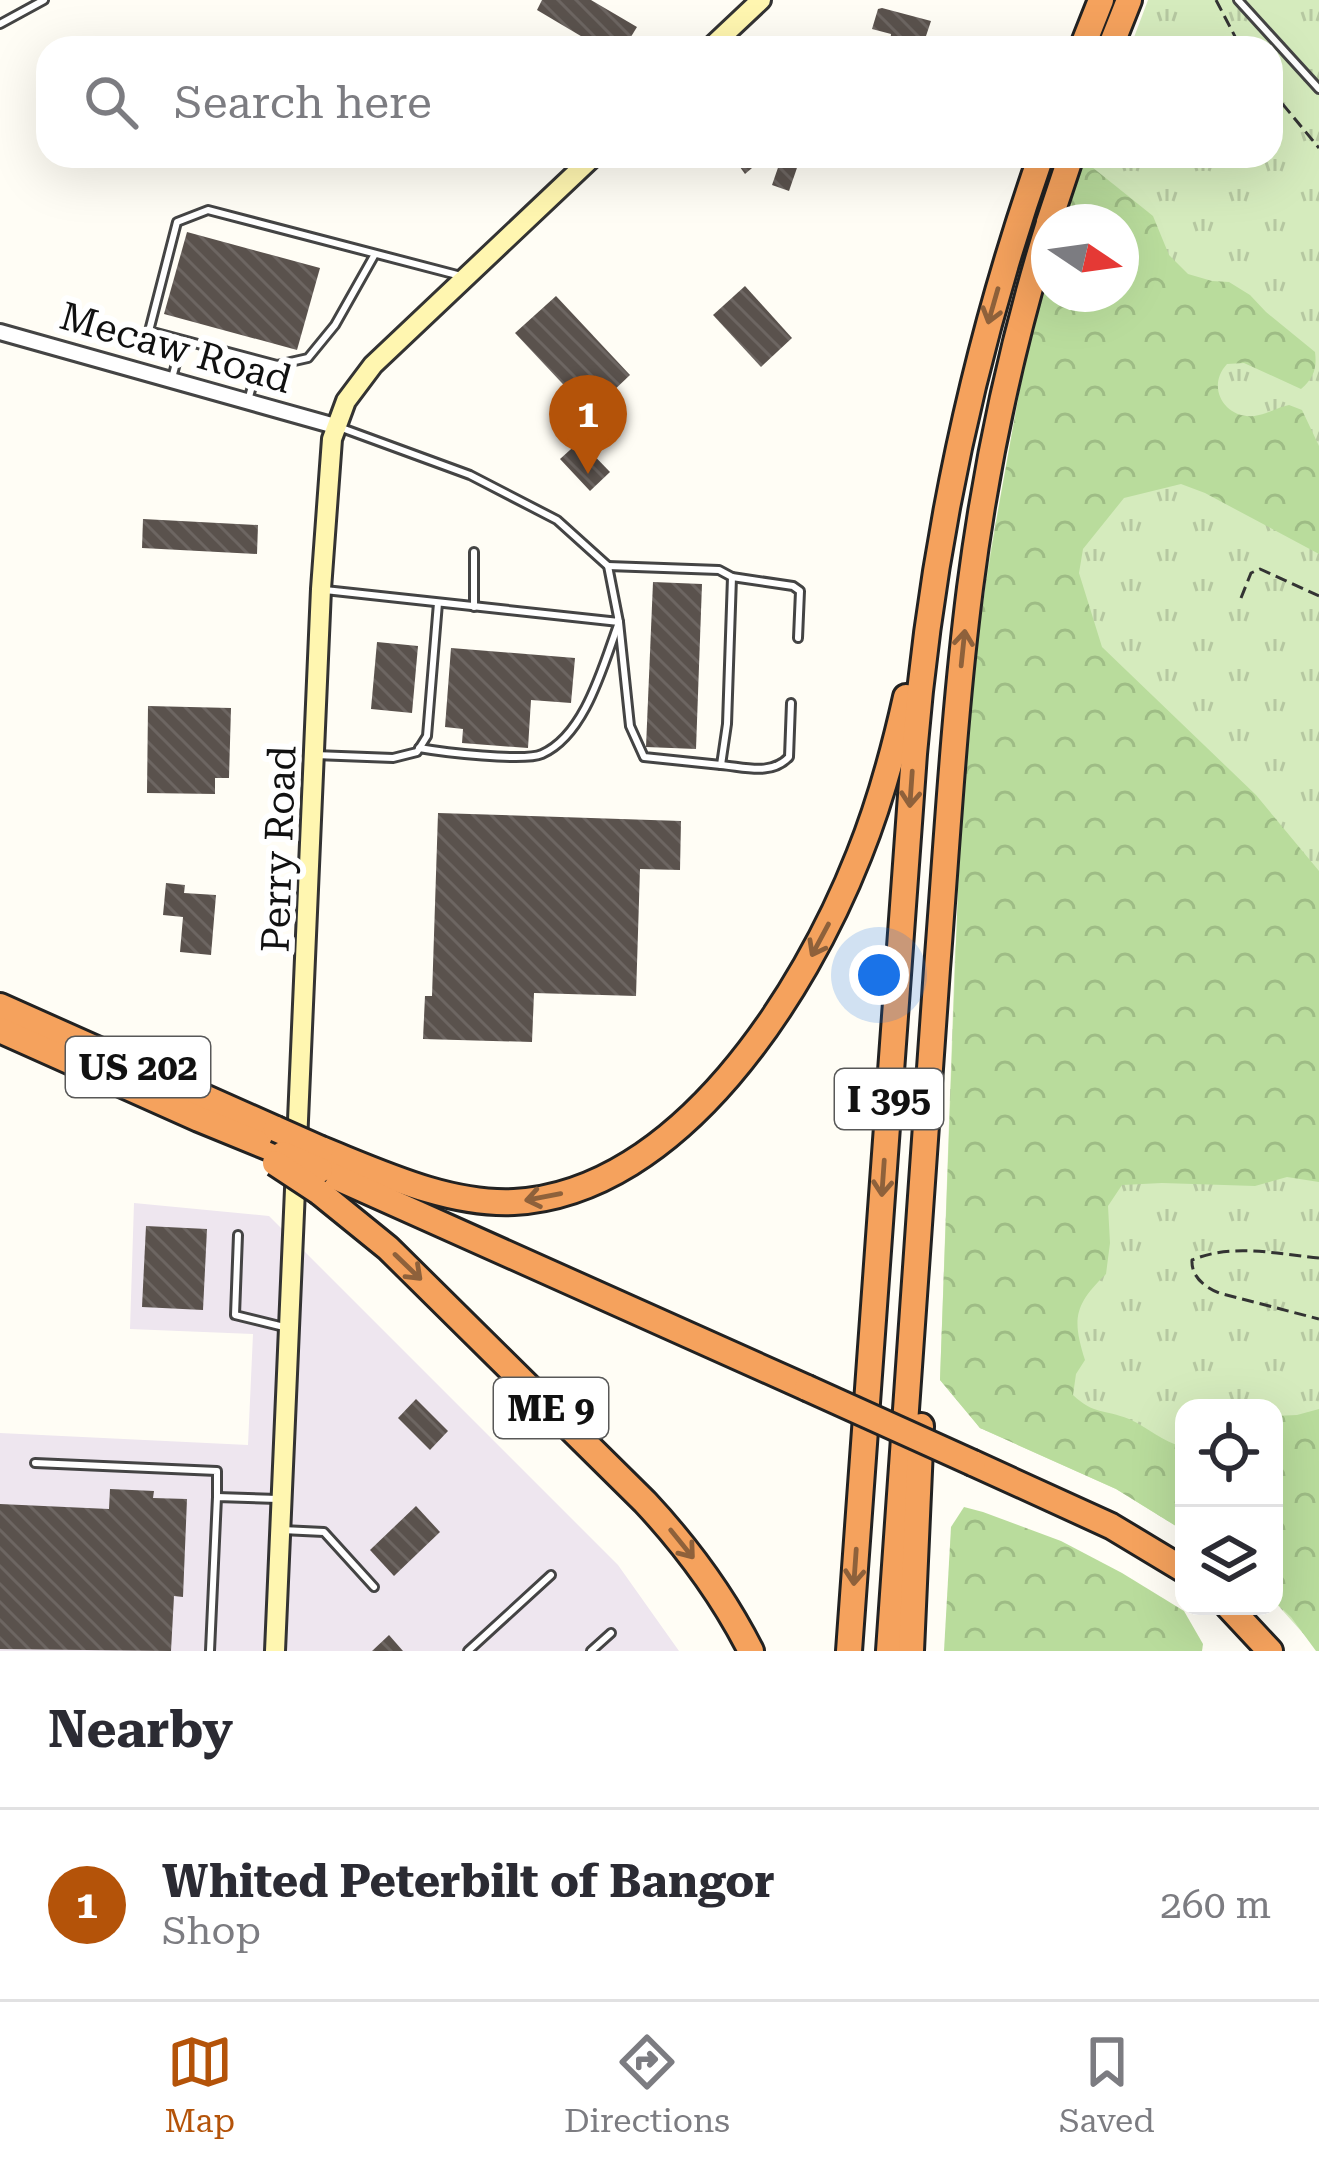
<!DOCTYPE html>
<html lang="en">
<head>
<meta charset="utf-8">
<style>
  :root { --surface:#fff; --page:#f7f7f7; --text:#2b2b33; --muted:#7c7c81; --line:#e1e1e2; --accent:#b45309 }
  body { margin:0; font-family:"Roboto Serif",serif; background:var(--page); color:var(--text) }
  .controls { position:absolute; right:36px; bottom:36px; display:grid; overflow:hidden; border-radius:24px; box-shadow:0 12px 48px #0002 }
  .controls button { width:108px; height:108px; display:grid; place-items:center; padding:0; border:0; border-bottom:3px solid var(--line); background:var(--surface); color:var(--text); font:60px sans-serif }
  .compass { position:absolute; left:1031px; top:204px; width:108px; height:108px; border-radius:50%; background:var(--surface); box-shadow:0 12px 48px #0002; rotate:103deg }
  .you { position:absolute; left:879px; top:975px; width:42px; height:42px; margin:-30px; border:9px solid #fff; border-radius:50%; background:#1a73e8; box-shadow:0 0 0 18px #1a73e833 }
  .badge { display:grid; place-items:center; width:78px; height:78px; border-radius:50%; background:var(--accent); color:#fff; font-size:39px; font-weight:700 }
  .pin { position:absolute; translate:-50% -99px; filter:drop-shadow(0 3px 6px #0008) }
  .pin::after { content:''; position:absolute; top:63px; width:42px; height:36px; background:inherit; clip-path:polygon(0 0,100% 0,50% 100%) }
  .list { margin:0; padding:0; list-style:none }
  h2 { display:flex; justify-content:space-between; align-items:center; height:156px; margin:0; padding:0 48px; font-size:51px }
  h2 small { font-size:39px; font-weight:400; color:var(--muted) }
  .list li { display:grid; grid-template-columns:78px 1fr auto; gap:36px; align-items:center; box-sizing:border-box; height:192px; padding:0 48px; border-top:3px solid var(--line) }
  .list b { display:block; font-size:45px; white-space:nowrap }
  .list p { margin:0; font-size:39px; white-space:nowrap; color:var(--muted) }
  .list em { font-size:39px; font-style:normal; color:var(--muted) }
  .icon { flex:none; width:66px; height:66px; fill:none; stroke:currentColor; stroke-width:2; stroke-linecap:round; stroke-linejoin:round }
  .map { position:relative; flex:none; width:1319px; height:1651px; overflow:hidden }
  .search { position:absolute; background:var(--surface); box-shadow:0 12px 48px #0002; left:36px; right:36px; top:36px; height:132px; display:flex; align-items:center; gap:30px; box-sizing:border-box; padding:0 42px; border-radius:36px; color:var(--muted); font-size:45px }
  .sheet { height:348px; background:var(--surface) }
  nav { display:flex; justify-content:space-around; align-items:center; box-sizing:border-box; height:168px; border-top:3px solid var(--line); background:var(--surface); font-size:33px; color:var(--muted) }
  nav a { display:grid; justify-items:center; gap:6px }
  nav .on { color:var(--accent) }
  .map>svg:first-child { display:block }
  .industrial { fill:#eee6ef }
  .grass { fill:url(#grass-tufts) }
  .forest { fill:url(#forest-crowns) }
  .building { fill:url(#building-back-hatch) }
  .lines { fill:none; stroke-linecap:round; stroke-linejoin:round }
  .lane-casing { stroke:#444; stroke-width:12 }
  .street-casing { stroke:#444; stroke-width:20 }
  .secondary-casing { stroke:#333; stroke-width:24 }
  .highway-casing { stroke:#222; stroke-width:30 }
  .path { stroke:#333; stroke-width:3; stroke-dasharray:12 6; stroke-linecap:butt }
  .lane { stroke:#fff; stroke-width:6 }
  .street { stroke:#fff; stroke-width:14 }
  .secondary { stroke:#fff6b0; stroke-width:18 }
  .highway { stroke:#f5a25d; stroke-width:24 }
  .highway-bridge-casing { stroke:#222; stroke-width:30; stroke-linecap:butt }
  .highway-bridge { stroke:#f5a25d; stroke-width:24 }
  .oneway { stroke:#8e613b }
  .labels { text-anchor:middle; stroke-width:12; stroke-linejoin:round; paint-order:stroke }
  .shield { fill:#fff; stroke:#585858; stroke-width:3 }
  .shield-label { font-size:36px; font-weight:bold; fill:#111 }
  .street-label { font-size:39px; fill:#111; stroke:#fff }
</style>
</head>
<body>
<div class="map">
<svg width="1319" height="1651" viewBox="0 0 1319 1651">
  <defs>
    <pattern id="grass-tufts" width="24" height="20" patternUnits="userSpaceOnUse" patternTransform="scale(3)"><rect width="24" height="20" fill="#d5ebbd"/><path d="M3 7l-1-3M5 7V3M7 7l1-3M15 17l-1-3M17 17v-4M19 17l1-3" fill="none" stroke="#b6c8a1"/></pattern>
    <pattern id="forest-crowns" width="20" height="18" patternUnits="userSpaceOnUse" patternTransform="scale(3)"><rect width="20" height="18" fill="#b9dc9c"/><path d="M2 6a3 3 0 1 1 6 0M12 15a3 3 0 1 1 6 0" fill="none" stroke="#9ebc85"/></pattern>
    <pattern id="building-back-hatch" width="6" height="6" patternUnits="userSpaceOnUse" patternTransform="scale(3)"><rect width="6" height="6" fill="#5a524d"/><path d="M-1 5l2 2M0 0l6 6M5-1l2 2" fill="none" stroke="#6d6662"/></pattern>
  </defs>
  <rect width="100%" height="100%" fill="#fffdf5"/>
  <path class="industrial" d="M134,1203L269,1216L618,1565L679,1651H0V1433L248,1445L253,1334L130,1329Z"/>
  <path class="grass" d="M1148,0H1319V1651L1274,1601V1408H1184V1531L1116,1489L980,1428L940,1380L955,952L986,576L1021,382L1045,280L1049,268V294H1121V222H1063L1084,156H1271V48H1130Z"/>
  <g class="forest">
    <path d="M1082,159L1153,216L1169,255L1188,274L1212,281L1229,282L1250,295L1266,312L1315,352C1317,368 1314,378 1301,389L1244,363L1227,364C1204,389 1228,423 1259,415C1269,413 1279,407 1289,405L1302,410L1319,446V554L1205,493L1181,484L1124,498L1083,549L1079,573L1102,647L1256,795L1319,871V1182L1287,1177L1255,1186L1162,1183L1122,1185L1108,1206L1110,1243L1106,1274C1074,1305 1072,1319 1085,1360L1076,1374L1073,1395C1094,1415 1104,1409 1129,1419C1149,1428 1162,1442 1184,1447V1531L1116,1489L980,1428L940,1380L962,778C971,674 987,570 1006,467C1018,400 1029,333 1049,268V294H1121V222H1063Z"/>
    <path d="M1319,1409V1651H1316L1291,1617L1274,1601V1416L1297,1415Z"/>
    <path d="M964,1507L983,1512L1061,1541L1122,1573L1184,1611L1203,1644L1202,1651H944L951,1527Z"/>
  </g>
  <g class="building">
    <path d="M542,0H591L637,27L624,48H601L537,10Z"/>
    <path d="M882,8L931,21L922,48H896V46L890,44L891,34L872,29L878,9Z"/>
    <path d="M732,156H766L745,174Z"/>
    <path d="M781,159L798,165L789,191L772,185Z"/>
    <path d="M187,232L320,268L297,350L164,314Z"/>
    <path d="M745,286L792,338L761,367L713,315Z"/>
    <path d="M556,296L630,375L590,413L515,333Z"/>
    <path d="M580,441L610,472L590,491L560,459Z"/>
    <path d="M143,519L258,525L257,554L142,548Z"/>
    <path d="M653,582L702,584L696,749L646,747Z"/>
    <path d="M377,642L418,646L412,713L371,709Z"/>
    <path d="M451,648L575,658L571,703L531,700L528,748L462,743L463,729L445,727Z"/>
    <path d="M148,706L231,708L229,778H215V794L147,793Z"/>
    <path d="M438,813L681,821L680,870L640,869L636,996L534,993L532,1042L423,1039L425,996H432Z"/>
    <path d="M166,883L185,885L184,893L216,895L211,955L180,952L183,917L163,915Z"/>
    <path d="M146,1226L207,1229L203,1310L142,1307Z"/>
    <path d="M416,1399L448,1431L430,1450L398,1418Z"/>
    <path d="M110,1489L154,1491L153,1498L187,1499L183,1597L174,1596L171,1651L0,1649V1504L109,1509Z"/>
    <path d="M416,1506L440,1532L394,1576L370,1550Z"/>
    <path d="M389,1635L403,1651H372Z"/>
  </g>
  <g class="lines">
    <defs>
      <g id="lane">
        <path d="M1238,0L1319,89"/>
        <path d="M0,24L44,0"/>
        <path d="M375,254L335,325L308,358L277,365L149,331L177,222L208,210L461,276"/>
        <path d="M172,378L182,341"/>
        <path d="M249,397L259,361"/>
        <path d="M474,552V607"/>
        <path d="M608,566L719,570L732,577L727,724L721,765L644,757L630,726L619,622"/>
        <path d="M732,577L793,586L800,591L798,638"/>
        <path d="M325,590L619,622L608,566L557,520L470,475L339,427"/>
        <path d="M419,748C442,752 524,762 542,754C585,735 603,666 618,625"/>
        <path d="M315,755L393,758L417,752L427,736L438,603"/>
        <path d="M721,765C745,767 771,776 789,757L791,703"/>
        <path d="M238,1235L235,1315L288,1328"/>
        <path d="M35,1463L217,1471V1497"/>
        <path d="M282,1530L324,1532L374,1587"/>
        <path d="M210,1651L217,1497L278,1499"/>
        <path d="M468,1651L551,1575"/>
        <path d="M591,1651L611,1633"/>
      </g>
      <path id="street" d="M0,332L335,426"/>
      <g id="secondary">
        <path d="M710,48L761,0"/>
        <path d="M275,1651L321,589L332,439L346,401L373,365L594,156"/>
      </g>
      <g id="highway">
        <path d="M1082,48L1101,0"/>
        <path d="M1110,48L1129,0"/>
        <path d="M1049,222L1071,156"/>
        <path d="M0,1006L276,1129"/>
        <path d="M0,1030L199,1119L275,1150"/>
        <path d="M321,1149C381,1173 448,1205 514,1202C680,1193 805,992 859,855C880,803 894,751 906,697"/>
        <path d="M320,1170L807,1388"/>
        <path d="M319,1192L388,1248L645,1502C687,1547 723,1596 751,1651"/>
        <path d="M973,1463L1111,1526L1184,1570"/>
        <path d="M1228,1606L1270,1651"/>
        <path d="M849,1651L914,754C931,548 973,350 1041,156"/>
        <path d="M889,1651C905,1424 921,1196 937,969C947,842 954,714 970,588C986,464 1012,342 1049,223"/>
        <path d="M911,1651L921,1426"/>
      </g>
    </defs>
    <use href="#lane" class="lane-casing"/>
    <use href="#street" class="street-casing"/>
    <use href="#secondary" class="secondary-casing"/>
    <use href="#highway" class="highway-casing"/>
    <g class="path">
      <path d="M1216,0L1241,48"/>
      <path d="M1271,90L1319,148"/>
      <path d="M1241,598L1251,573L1260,569L1319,596"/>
      <path d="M1319,1258C1277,1254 1232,1243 1192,1260C1191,1277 1205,1287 1219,1293L1319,1319"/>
    </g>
    <use href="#lane" class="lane"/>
    <use href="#street" class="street"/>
    <use href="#secondary" class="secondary"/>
    <use href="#highway" class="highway"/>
    <defs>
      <g id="highway-bridge">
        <path d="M276,1129L321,1149"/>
        <path d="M283,1154L320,1170"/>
        <path d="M275,1163L319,1192"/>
        <path d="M807,1388L973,1463"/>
      </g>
    </defs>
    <use href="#highway-bridge" class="highway-bridge-casing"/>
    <use href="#highway-bridge" class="highway-bridge"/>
  </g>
  <defs><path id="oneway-shaft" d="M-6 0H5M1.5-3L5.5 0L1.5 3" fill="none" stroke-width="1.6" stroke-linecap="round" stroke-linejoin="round" transform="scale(3)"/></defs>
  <g class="oneway">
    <use href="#oneway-shaft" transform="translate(993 306) rotate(106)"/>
    <use href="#oneway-shaft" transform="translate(963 648) rotate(-84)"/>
    <use href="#oneway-shaft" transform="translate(911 789) rotate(94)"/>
    <use href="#oneway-shaft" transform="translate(820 940) rotate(118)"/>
    <use href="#oneway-shaft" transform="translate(883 1178) rotate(94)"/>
    <use href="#oneway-shaft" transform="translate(543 1197) rotate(169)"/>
    <use href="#oneway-shaft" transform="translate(408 1267) rotate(44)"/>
    <use href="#oneway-shaft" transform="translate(682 1544) rotate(51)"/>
    <use href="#oneway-shaft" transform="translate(855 1567) rotate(94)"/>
  </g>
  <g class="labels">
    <g class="shield">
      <rect x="66" y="1037" width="144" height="60" rx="9"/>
      <rect x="835" y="1069" width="108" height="60" rx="9"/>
      <rect x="494" y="1378" width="114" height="60" rx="9"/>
    </g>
    <g class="shield-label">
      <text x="138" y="1080">US 202</text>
      <text x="889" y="1112">I 395</text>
      <text x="551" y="1421">ME 9</text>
    </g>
    <g class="street-label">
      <text transform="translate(176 347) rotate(16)" y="14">Mecaw Road</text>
      <text transform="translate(278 849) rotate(-88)" y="14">Perry Road</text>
    </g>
  </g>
</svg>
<div class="controls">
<button><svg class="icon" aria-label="locate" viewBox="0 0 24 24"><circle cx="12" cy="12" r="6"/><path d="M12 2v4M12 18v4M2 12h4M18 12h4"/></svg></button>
<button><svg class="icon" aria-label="layers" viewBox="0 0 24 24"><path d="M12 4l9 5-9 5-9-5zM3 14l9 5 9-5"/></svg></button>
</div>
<svg class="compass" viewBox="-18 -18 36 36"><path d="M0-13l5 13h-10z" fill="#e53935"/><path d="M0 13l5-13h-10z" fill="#7c7c81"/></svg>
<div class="you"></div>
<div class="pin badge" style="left:588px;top:474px">1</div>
<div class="search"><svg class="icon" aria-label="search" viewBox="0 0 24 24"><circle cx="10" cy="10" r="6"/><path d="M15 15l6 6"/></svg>Search here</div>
</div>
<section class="sheet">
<h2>Nearby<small></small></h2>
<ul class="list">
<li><span class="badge">1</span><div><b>Whited Peterbilt of Bangor</b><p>Shop</p></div><em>260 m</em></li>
</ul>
</section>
<nav>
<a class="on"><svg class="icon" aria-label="map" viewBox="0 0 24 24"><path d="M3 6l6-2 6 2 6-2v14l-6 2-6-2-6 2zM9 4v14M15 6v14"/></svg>Map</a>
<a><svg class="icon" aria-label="directions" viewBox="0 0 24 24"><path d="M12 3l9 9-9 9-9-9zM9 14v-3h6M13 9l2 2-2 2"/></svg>Directions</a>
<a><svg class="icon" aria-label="saved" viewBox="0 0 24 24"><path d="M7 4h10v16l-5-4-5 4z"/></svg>Saved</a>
</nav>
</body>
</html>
